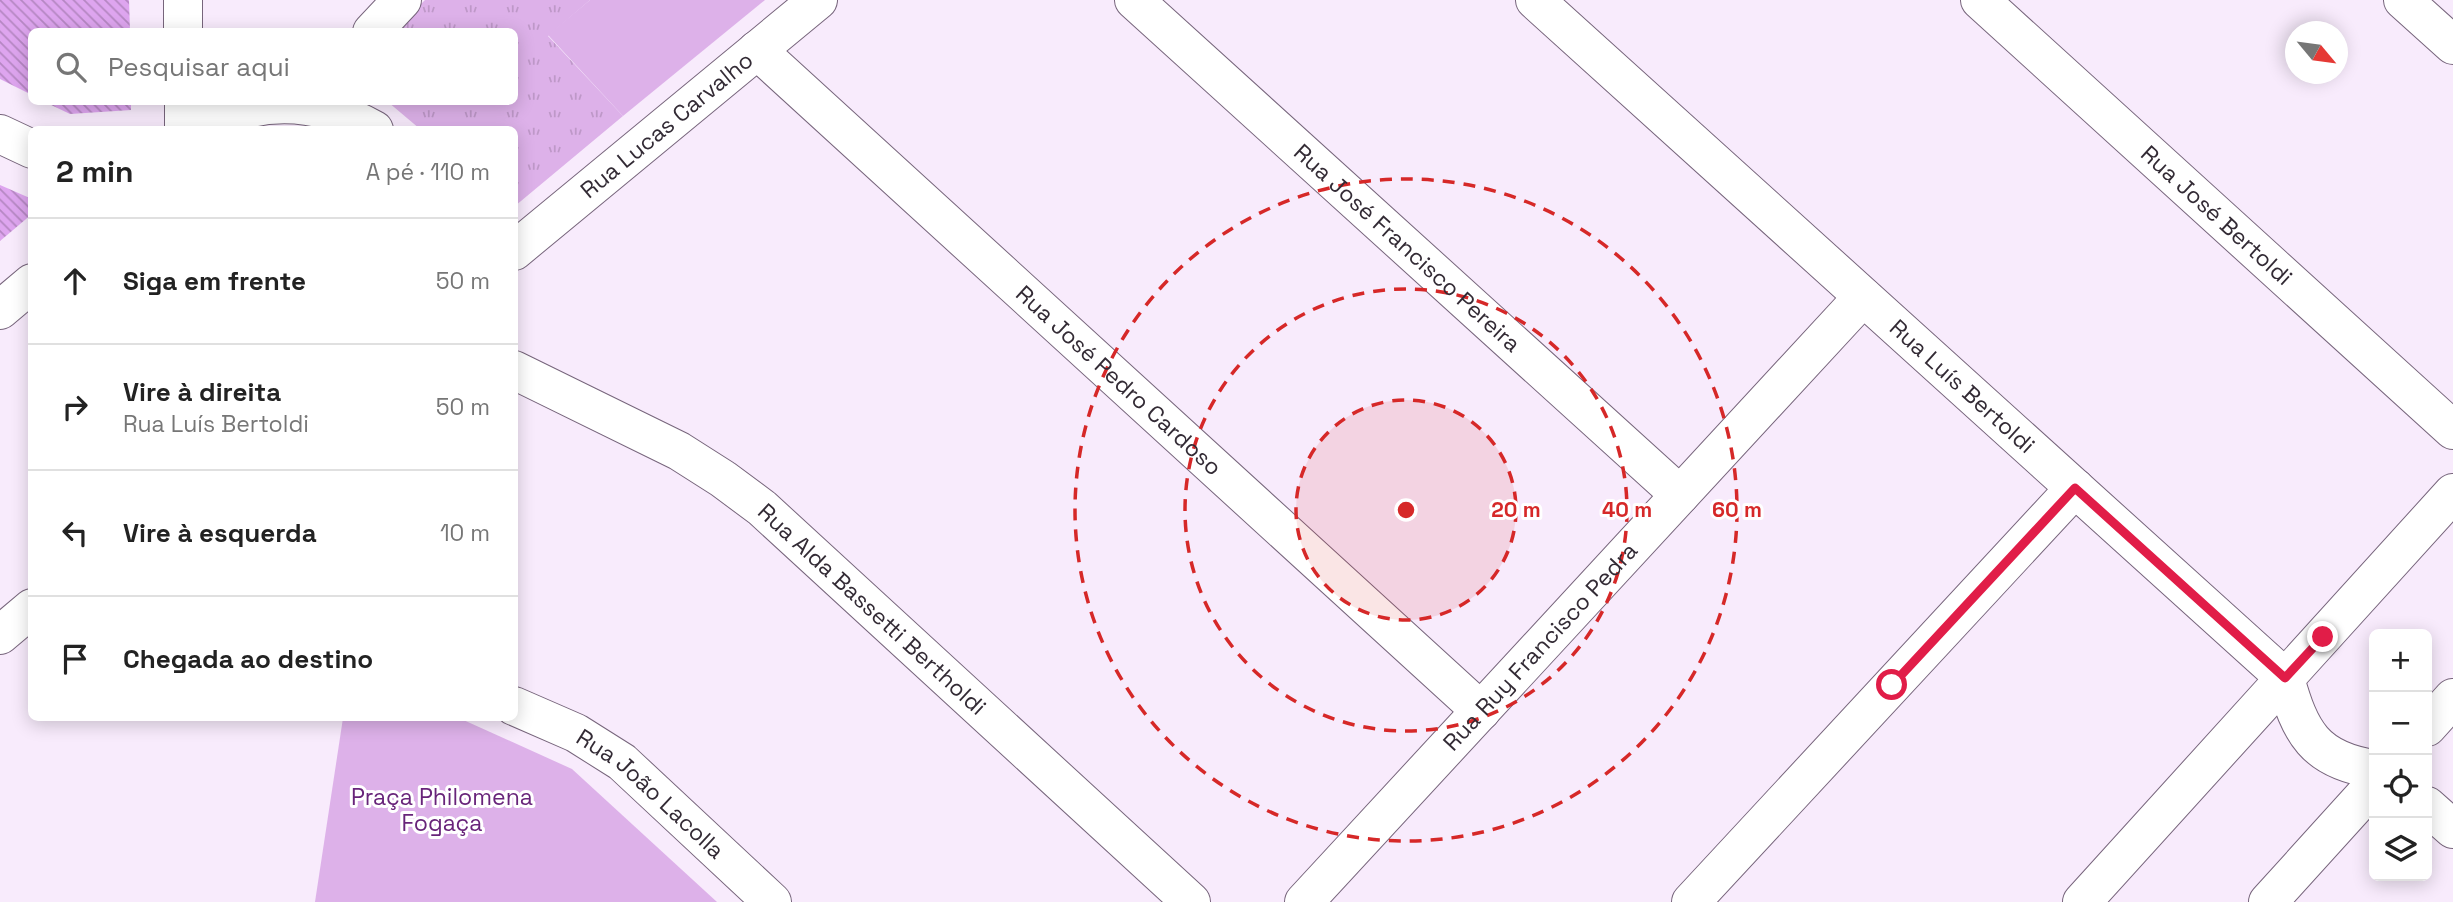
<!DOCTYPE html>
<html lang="pt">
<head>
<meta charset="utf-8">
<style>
  :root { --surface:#fff; --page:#f6f6f6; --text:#222; --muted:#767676; --line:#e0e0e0 }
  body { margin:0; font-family:"Space Grotesk",sans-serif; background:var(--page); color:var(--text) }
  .controls { position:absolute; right:21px; bottom:21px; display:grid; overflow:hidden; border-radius:10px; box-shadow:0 4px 18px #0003 }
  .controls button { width:63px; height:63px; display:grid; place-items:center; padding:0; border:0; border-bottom:2px solid var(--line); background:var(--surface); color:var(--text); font:35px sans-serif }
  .compass { position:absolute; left:2285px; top:21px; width:63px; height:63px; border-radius:50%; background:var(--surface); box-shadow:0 4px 18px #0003; rotate:119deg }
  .stop { position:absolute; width:21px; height:21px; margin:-16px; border:5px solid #e11d48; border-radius:50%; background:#fff }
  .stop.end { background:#e11d48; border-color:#fff; box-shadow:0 2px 7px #0008 }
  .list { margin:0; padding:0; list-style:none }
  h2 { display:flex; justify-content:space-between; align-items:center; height:91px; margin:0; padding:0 28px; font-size:30px }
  h2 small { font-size:23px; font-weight:400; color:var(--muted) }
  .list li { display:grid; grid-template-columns:46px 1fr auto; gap:21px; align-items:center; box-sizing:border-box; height:126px; padding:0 28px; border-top:2px solid var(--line) }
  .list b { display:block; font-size:26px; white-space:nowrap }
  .list p { margin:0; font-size:23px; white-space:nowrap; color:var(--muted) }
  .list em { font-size:23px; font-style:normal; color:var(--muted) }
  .icon { flex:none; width:38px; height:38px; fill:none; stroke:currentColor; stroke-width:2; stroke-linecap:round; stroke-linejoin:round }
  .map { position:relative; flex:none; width:2453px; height:902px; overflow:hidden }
  .search { position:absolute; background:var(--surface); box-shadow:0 4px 18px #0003; left:28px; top:28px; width:490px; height:77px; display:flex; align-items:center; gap:18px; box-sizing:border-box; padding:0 24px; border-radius:10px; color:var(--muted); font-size:26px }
  .panel { position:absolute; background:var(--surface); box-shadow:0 4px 18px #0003; left:28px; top:126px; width:490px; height:595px; border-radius:10px }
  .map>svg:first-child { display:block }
  .grass { fill:url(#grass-tufts) }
  .green { fill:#ddb1e9 }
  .building { fill:url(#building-back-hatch) }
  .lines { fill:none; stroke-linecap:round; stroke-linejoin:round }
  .street-casing { stroke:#77657c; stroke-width:40 }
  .secondary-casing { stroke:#77657c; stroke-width:40 }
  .street { stroke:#fff; stroke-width:38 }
  .secondary { stroke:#fff; stroke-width:38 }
  .route { stroke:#e11d48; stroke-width:9 }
  .ring { fill:none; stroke:#d62828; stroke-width:3.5; stroke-dasharray:12 9 }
  .labels { text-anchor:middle; stroke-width:6; stroke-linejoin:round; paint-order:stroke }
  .street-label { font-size:23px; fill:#332b35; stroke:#fff }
  .park-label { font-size:23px; fill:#68247a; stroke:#fff }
  .centre { fill:#d62828; stroke:#fff; stroke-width:3.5 }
  .ring-label { font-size:21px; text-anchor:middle; font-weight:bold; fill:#d62828; stroke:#fff; stroke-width:6; stroke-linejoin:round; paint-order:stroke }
</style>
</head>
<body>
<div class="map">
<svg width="2453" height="902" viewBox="0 0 2453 902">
  <defs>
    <pattern id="grass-tufts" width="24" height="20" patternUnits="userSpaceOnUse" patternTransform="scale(1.75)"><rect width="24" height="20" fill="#ddb1e9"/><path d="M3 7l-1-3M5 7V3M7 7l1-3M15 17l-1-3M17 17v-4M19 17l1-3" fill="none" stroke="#be98c8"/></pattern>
    <pattern id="building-back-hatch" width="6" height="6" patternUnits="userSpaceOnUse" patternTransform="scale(1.75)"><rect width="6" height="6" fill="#dea5ef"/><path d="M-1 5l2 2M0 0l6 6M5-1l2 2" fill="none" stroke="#b587c2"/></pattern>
  </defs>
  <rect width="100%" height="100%" fill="#f8ebfc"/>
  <path class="grass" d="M425,0H590L548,36L623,116L515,206L514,130L420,129L388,102H514V32L394,31Z"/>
  <g class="green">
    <path d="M590,0H765L623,116L548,35Z"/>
    <path d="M343,718H459L572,769L717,902H315Z"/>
  </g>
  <g class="building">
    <path d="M0,0H129L130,32H32V95L0,79Z"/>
    <path d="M45,102H131V110L70,114Z"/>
    <path d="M0,185L32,199V214L0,241Z"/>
  </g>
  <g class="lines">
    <defs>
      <g id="street">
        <path d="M183,0V32"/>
        <path id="s1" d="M1134,0L1680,495"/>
        <path id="s2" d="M1535,0L2285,678C2300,732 2314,760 2374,769"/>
        <path id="s3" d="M1980,0L2453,430"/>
        <path d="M2403,0L2453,45"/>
        <path d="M372,32L402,0"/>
        <path id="s4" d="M757,50L1481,711"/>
        <path d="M184,102V130"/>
        <path id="s5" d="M514,251L818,0"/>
        <path d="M0,310L32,283"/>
        <path d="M0,635L32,608"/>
        <path id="s6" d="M514,706L576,733L622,762L772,902"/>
        <path d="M2427,806L2453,829"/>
        <path id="s7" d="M1304,902L1863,297"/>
        <path d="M1691,902L2075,488"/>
      </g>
      <g id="secondary">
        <path d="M197,130C255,95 316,97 374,130"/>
        <path d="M0,134L32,149"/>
        <path id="s8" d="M514,370L679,451L723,479L762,508L1191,902"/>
        <path d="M2427,727L2453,698"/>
        <path d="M2082,902L2453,493"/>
        <path d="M2268,902L2374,785"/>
      </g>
    </defs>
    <use href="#street" class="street-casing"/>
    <use href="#secondary" class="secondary-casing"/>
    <use href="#street" class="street"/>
    <use href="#secondary" class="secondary"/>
  </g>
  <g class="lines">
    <path class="route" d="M1892,685L2075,488L2285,678L2323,637"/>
  </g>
  <circle cx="1406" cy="510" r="110" fill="#d62828" fill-opacity=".12"/>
  <g class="ring">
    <circle cx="1406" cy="510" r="110"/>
    <circle cx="1406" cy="510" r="221"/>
    <circle cx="1406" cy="510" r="331"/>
  </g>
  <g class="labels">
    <g class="street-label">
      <text dy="8" stroke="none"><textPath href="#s5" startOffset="198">Rua Lucas Carvalho</textPath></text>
      <text dy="8" stroke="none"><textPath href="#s3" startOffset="320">Rua José Bertoldi</textPath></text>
      <text dy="8" stroke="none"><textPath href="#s1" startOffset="369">Rua José Francisco Pereira</textPath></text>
      <text dy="8" stroke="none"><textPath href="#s4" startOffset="490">Rua José Pedro Cardoso</textPath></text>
      <text dy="8" stroke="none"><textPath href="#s2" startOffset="576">Rua Luís Bertoldi</textPath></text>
      <text dy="8" stroke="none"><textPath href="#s8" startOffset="434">Rua Alda Bassetti Bertholdi</textPath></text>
      <text dy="8" stroke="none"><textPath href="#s7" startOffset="348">Rua Ruy Francisco Pedra</textPath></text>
      <text dy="8" stroke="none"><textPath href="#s6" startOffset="164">Rua João Lacolla</textPath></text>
    </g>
    <g class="park-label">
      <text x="442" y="805">Praça Philomena<tspan x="442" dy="26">Fogaça</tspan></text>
    </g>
  </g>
  <circle cx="1406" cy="510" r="10" class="centre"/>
  <g class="ring-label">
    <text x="1516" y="517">20 m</text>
    <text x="1627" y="517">40 m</text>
    <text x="1737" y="517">60 m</text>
  </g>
</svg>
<div class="controls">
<button>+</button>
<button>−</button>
<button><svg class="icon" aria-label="locate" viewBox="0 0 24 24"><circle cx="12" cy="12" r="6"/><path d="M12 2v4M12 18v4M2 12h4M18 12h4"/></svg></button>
<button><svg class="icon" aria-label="layers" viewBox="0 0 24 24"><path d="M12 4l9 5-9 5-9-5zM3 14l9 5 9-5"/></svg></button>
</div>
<svg class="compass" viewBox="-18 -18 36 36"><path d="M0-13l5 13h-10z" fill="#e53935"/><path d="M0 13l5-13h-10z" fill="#767676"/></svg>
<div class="stop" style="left:1892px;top:685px"></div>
<div class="stop end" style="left:2323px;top:637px"></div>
<div class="search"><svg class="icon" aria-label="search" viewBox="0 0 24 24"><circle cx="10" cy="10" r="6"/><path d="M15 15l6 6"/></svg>Pesquisar aqui</div>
<section class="panel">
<h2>2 min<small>A pé · 110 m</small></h2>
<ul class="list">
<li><svg class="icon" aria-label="ahead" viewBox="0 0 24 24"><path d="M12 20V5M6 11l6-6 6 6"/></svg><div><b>Siga em frente</b></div><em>50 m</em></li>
<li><svg class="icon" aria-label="right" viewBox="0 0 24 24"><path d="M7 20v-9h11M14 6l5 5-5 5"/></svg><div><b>Vire à direita</b><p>Rua Luís Bertoldi</p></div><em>50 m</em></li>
<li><svg class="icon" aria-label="left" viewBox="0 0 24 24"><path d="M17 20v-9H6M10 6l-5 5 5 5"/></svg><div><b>Vire à esquerda</b></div><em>10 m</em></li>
<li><svg class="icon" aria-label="arrive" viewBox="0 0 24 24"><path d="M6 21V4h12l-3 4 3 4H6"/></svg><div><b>Chegada ao destino</b></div></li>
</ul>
</section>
</div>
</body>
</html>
